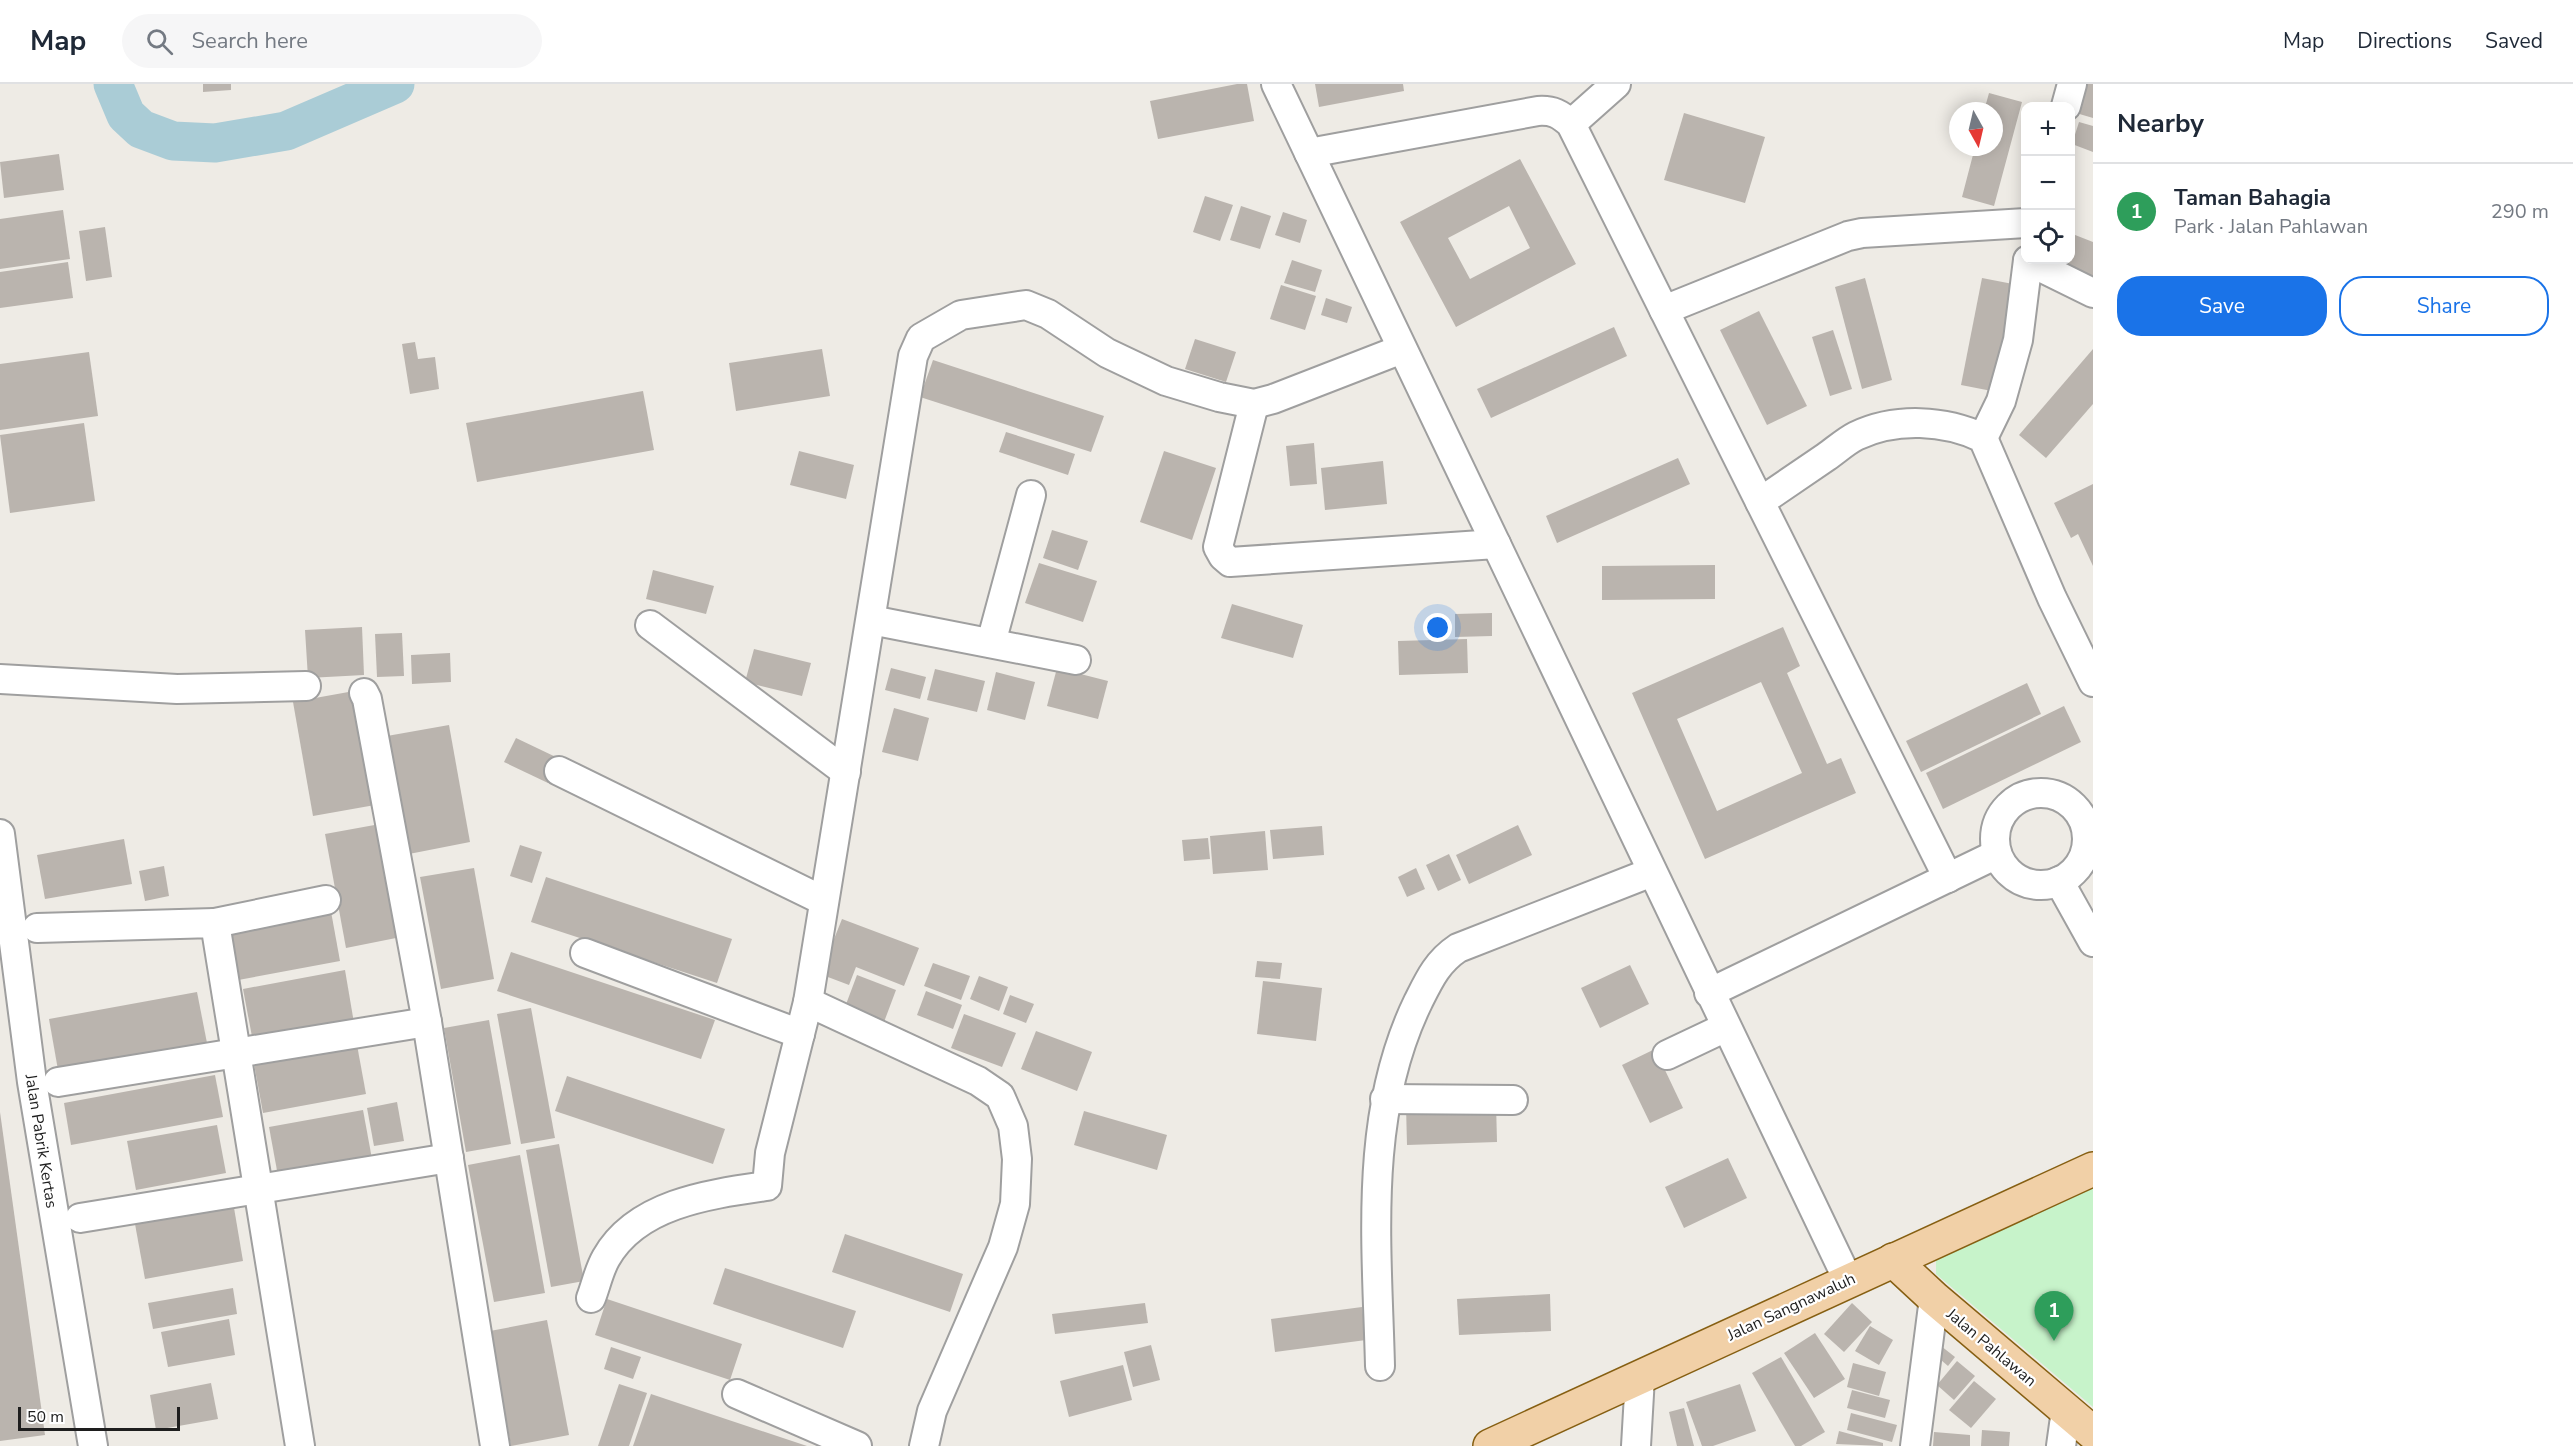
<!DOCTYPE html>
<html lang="en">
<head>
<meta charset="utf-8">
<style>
  :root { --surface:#fff; --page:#f6f6f7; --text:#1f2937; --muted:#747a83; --line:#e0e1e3; --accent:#1a73e8 }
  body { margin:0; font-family:"Nunito Sans",sans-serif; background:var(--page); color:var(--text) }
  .controls { position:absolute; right:18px; top:18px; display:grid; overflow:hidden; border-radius:12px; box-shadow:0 3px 15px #0003 }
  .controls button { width:54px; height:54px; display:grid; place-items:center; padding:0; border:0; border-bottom:2px solid var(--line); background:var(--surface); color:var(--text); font:30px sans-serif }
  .compass { position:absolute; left:1949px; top:18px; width:54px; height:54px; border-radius:50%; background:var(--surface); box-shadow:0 3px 15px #0003; rotate:172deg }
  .scale { position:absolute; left:18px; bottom:15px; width:162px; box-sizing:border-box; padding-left:6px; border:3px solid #1e1e1e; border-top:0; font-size:16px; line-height:21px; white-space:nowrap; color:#1e1e1e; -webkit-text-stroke:4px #fff; paint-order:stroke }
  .you { position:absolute; left:1438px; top:544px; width:21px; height:21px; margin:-15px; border:4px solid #fff; border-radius:50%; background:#1a73e8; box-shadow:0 0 0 9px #1a73e833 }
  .badge { display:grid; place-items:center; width:39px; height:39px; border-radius:50%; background:var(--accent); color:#fff; font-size:20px; font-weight:700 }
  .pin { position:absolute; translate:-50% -50px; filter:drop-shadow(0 2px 3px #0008) }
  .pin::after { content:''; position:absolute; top:32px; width:21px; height:18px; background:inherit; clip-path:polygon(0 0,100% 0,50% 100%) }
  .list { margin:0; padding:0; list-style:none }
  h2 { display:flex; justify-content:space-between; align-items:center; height:78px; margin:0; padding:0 24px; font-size:26px }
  h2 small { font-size:20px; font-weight:400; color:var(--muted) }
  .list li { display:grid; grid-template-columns:39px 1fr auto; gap:18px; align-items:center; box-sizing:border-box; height:96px; padding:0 24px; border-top:2px solid var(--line) }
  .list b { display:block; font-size:22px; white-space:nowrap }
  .list p { margin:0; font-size:20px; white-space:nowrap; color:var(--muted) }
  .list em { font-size:20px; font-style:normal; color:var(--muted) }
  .actions { display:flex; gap:12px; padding:18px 24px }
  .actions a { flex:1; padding:14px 0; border:2px solid var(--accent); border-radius:24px; text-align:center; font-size:21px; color:var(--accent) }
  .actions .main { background:var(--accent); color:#fff }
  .icon { flex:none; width:33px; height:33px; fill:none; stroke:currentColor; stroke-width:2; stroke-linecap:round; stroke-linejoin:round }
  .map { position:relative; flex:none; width:2093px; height:1362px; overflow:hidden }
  header { display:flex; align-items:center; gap:36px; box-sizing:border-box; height:84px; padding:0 30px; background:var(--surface); border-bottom:2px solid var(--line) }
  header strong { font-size:28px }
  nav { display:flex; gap:33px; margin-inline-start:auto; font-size:21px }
  .search { width:420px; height:54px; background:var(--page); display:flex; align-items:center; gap:15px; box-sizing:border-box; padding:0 21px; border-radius:33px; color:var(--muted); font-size:22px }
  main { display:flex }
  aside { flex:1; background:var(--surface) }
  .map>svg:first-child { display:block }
  .park { fill:#c7f3ca }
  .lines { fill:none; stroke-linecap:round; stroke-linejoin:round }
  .river { stroke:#aaccd6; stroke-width:39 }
  .building { fill:#bab4ae; fill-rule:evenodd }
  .minor-casing { stroke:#9f9f9f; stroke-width:32 }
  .major-casing { stroke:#865f12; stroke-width:36 }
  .minor { stroke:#fff; stroke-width:28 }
  .major { stroke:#f1d0a7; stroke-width:33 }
  .labels { text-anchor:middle; stroke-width:4.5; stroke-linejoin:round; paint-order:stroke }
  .street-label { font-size:16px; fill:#1e1e1e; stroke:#fff }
</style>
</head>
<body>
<header>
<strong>Map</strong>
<div class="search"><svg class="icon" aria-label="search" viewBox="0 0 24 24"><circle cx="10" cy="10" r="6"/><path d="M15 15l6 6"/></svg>Search here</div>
<nav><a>Map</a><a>Directions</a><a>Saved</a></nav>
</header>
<main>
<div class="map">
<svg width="2093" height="1362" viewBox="0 0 2093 1362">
  <rect width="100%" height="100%" fill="#eeebe5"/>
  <path class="park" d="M2093,1101V1323L1936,1190V1172Z"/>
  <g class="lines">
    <path class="river" d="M113,0L126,31L141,45L173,57L215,59L286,47L395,0"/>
  </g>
  <g class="building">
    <path d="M203,0H231V6L203,8Z"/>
    <path d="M1237,0H1247L1254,37L1158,55L1150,17Z"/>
    <path d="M1315,0H1403L1404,7L1319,23Z"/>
    <path d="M2086,0H2093V34L2076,29Z"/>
    <path d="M1989,9L2022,18L1994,122L1962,113L1975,63H1994V27H1984Z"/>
    <path d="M1684,29L1765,53L1745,119L1664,96Z"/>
    <path d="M2079,38L2093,42V68L2072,60Z"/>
    <path d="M59,70L64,106L4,114L0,78Z"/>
    <path d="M1520,75L1576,180L1456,243L1400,138ZM1509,122L1530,164L1470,195L1448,154Z"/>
    <path d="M1205,112L1233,121L1220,157L1193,148Z"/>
    <path d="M1241,122L1271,132L1260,165L1230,156Z"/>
    <path d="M63,126L70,175L0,185V135Z"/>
    <path d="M1283,128L1307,136L1300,159L1275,151Z"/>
    <path d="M105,143L112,193L86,197L79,147Z"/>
    <path d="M2070,149L2093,158V199L2056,176H2070Z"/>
    <path d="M1292,176L1322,186L1315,208L1284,199Z"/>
    <path d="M68,178L73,214L0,224V188Z"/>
    <path d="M1865,194L1892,296L1862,305L1835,203Z"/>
    <path d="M1982,194L2018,201L1997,308L1961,301Z"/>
    <path d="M1281,201L1316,212L1305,246L1270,235Z"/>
    <path d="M1326,214L1352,223L1347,239L1321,231Z"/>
    <path d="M1759,227L1807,322L1767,341L1720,246Z"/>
    <path d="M1614,243L1627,272L1491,334L1477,305Z"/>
    <path d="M1833,246L1852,305L1830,312L1812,253Z"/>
    <path d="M1195,255L1236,268L1226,298L1185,285Z"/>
    <path d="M415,258L418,275L435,273L439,305L410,310L402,260Z"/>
    <path d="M822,265L830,312L736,327L729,279Z"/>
    <path d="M2093,265V320L2046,374L2019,351Z"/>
    <path d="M89,268L98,332L0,346V280Z"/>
    <path d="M933,276L1104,332L1091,368L920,313Z"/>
    <path d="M643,307L654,366L477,398L466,339Z"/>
    <path d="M84,339L95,417L10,429L0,351Z"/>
    <path d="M1006,348L1075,370L1068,391L999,368Z"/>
    <path d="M1314,359L1317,400L1290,402L1286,362Z"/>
    <path d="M799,367L854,381L846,415L790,401Z"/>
    <path d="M1164,367L1216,384L1192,456L1140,438Z"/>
    <path d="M1678,374L1690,400L1557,459L1546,432Z"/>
    <path d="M1383,377L1387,420L1325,426L1321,384Z"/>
    <path d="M2093,400V482L2078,450L2071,454L2054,419Z"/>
    <path d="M1052,446L1088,457L1078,486L1043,474Z"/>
    <path d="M1039,479L1097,497L1083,538L1025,519Z"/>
    <path d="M1715,481V515L1602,516V482Z"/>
    <path d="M653,486L714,502L706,530L646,515Z"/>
    <path d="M1232,520L1303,541L1293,574L1221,554Z"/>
    <path d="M1492,529V552L1455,553V530Z"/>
    <path d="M362,543L364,591L308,594L305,546Z"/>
    <path d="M1783,543L1800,582L1787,589L1827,680L1841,674L1856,709L1705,775L1632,609ZM1761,598L1802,689L1717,727L1677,635Z"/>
    <path d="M402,549L404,592L377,593L375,550Z"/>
    <path d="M1467,555L1468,589L1399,591L1398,557Z"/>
    <path d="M754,565L811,579L802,612L745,598Z"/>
    <path d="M450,569L451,598L412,600L411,571Z"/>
    <path d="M891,584L926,593L920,615L885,606Z"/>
    <path d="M1057,584L1108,597L1098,635L1047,622Z"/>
    <path d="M935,585L985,597L977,628L927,616Z"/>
    <path d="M996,588L1035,598L1025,636L987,626Z"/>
    <path d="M2027,599L2041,630L1921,688L1906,657Z"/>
    <path d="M354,607L375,721L313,732L293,618Z"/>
    <path d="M2064,622L2081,658L1943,725L1926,689Z"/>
    <path d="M894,624L929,634L918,677L882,668Z"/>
    <path d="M449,641L470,758L409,770L387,652Z"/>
    <path d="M516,654L560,675L548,699L504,678Z"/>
    <path d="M380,740L401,853L346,864L325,750Z"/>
    <path d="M1518,741L1532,771L1469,800L1456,771Z"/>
    <path d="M1322,742L1324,771L1273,775L1270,746Z"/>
    <path d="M1265,747L1268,786L1213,790L1210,752Z"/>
    <path d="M1208,754L1210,775L1184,777L1182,756Z"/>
    <path d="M124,755L132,800L45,815L37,771Z"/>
    <path d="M520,761L542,768L532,799L510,792Z"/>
    <path d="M1449,770L1461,796L1438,807L1426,781Z"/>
    <path d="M164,782L169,812L145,817L139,787Z"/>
    <path d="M474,784L494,895L441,905L420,793Z"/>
    <path d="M1416,784L1425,805L1407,813L1398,793Z"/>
    <path d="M546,793L732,855L717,899L531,838Z"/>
    <path d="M330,822L340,877L233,897L223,842Z"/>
    <path d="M842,835L919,864L904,902L856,883L849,901L820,890Z"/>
    <path d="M511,868L715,936L701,975L497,907Z"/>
    <path d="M1257,877L1282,879L1280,895L1255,893Z"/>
    <path d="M933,879L970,892L961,916L924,902Z"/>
    <path d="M1630,881L1649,920L1600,944L1581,904Z"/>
    <path d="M345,886L354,939L253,958L243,905Z"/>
    <path d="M857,891L896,906L884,938L845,923Z"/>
    <path d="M979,892L1008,903L999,927L970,915Z"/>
    <path d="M1263,897L1322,904L1316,957L1257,950Z"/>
    <path d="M926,907L962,921L953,945L917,931Z"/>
    <path d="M197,908L207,959L58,986L49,935Z"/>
    <path d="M1010,911L1034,920L1026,939L1003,930Z"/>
    <path d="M531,924L555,1054L521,1060L497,930Z"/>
    <path d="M964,930L1016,949L1002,983L951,964Z"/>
    <path d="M489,936L511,1060L466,1068L444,944Z"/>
    <path d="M1036,947L1092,968L1077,1007L1021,985Z"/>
    <path d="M357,961L366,1010L263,1029L254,980Z"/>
    <path d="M1655,965L1683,1024L1650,1039L1622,981Z"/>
    <path d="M215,991L223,1033L71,1061L64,1019Z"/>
    <path d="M567,992L725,1045L713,1080L555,1027Z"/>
    <path d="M397,1018L404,1057L374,1062L367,1024Z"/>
    <path d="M1496,1019L1497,1058L1407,1061L1406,1022Z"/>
    <path d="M363,1026L372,1075L278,1092L269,1043Z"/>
    <path d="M1084,1027L1167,1051L1157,1086L1074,1061Z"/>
    <path d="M0,1028L45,1351L0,1357Z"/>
    <path d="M217,1041L226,1089L136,1106L127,1057Z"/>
    <path d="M559,1060L584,1197L551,1203L526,1066Z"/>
    <path d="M520,1071L545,1209L494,1218L468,1081Z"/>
    <path d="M1728,1074L1747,1114L1684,1144L1665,1103Z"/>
    <path d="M232,1112L243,1177L145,1195L133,1129Z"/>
    <path d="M845,1150L963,1190L950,1228L832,1188Z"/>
    <path d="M725,1184L856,1227L843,1264L713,1220Z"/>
    <path d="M233,1204L237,1230L153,1245L148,1219Z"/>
    <path d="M1550,1210L1551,1247L1459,1251L1457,1215Z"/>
    <path d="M607,1215L742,1260L730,1296L595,1251Z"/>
    <path d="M1145,1219L1148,1239L1055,1250L1052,1230Z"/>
    <path d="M1852,1219L1872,1238L1844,1268L1824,1250Z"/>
    <path d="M1362,1223L1366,1256L1275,1268L1271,1235Z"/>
    <path d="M229,1235L235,1271L168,1283L161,1248Z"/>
    <path d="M547,1236L569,1351L511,1362L490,1247Z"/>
    <path d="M1870,1242L1893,1256L1879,1281L1855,1267Z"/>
    <path d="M1815,1249L1845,1295L1814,1314L1784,1269Z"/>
    <path d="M1151,1261L1160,1296L1133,1303L1124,1268Z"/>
    <path d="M1941,1262L1955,1273L1948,1282L1934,1270Z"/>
    <path d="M611,1263L641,1273L633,1295L604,1285Z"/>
    <path d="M1781,1273L1825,1348L1801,1362H1795L1752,1289Z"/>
    <path d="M1957,1277L1975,1292L1954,1316L1937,1301Z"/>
    <path d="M1853,1279L1886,1288L1879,1312L1847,1303Z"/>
    <path d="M1123,1281L1132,1316L1069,1333L1060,1297Z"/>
    <path d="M1974,1297L1996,1315L1971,1344L1949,1326Z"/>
    <path d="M211,1299L218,1335L156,1346L150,1311Z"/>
    <path d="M619,1300L647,1309L629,1362H598Z"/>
    <path d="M1740,1300L1756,1347L1713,1362H1702L1686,1318Z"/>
    <path d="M1852,1306L1890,1316L1885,1334L1847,1324Z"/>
    <path d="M651,1310L807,1362H633Z"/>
    <path d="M1684,1324L1694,1362H1677L1669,1328Z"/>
    <path d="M1851,1329L1897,1341L1892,1358L1847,1346Z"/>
    <path d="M1982,1346L2010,1348L2009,1362H1981Z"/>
    <path d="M1839,1347L1883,1359V1362L1836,1360Z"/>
    <path d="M1934,1348L1970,1351V1362H1933Z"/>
  </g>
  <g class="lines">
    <defs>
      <g id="minor">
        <path d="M1276,0L1848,1196"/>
        <path d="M2066,22L2072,0"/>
        <path d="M1571,40L1616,0"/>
        <path d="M1309,69L1538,27C1553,26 1560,30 1571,40L1948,794"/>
        <path d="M2028,177L2093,209"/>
        <path d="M1664,226L1848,152L1862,149L2026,139"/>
        <path d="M1254,320L1218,463L1223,472L1230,478L1496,460"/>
        <path d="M1983,354L2001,317L2018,256L2028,176"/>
        <path d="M1760,418C1782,403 1804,388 1826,373C1836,366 1846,357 1856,352C1896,333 1945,336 1983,354L2052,514L2093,598"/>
        <path d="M871,536L1076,576"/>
        <path d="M650,541L846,688"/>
        <path d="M991,559L1031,411"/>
        <path d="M0,595L177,605L306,602"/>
        <path d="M364,609L367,615L427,938L495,1362"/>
        <path d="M559,687L824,817"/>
        <circle cx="2041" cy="755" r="46"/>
        <path d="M0,750L32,998L93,1362"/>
        <path d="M2059,797L2093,858"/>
        <path d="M215,839L326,816"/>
        <path d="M37,844L215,839L300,1362"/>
        <path d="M585,869L800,950"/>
        <path d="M1709,909L1997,770"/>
        <path d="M808,918L978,997L1000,1012L1013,1042L1017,1075L1015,1120L1003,1163L932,1327L924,1362"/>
        <path d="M1667,971L1726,943"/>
        <path d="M58,998L427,938"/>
        <path d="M1385,1015L1513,1016"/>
        <path d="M80,1134L449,1074"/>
        <path d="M591,1214C596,1201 599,1186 606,1174C637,1119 711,1110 767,1102L770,1069L808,918L913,272L921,254L961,231L1026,221L1048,230L1107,269L1166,297L1219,313L1254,320L1273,315L1402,265"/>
        <path d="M1380,1282C1377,1160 1363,1031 1418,918C1429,896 1437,878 1458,864L1652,788"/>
        <path d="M737,1310L857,1362"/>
        <path d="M1636,1362L1640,1293"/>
        <path d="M1915,1362L1934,1214"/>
        <path d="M2061,1362L2066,1326"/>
      </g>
      <g id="major">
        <path d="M1893,1176L1934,1214L2093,1349"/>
        <path d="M1490,1362L2093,1085"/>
      </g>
    </defs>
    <use href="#minor" class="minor-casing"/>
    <use href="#major" class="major-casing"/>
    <use href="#minor" class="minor"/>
    <use href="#major" class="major"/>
  </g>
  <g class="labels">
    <g class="street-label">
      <text transform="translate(42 1057) rotate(81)" y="6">Jalan Pabrik Kertas</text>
      <text transform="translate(1791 1222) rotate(-25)" y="6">Jalan Sangnawaluh</text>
      <text transform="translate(1992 1263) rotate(40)" y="6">Jalan Pahlawan</text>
    </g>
  </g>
</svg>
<div class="controls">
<button>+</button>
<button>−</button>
<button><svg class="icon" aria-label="locate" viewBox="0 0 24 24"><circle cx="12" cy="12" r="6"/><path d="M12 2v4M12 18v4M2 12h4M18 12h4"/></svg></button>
</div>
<svg class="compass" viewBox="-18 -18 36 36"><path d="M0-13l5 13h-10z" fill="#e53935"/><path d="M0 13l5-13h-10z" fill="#747a83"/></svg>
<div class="scale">50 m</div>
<div class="you"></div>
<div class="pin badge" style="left:2054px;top:1257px;background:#2e9e5b">1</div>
</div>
<aside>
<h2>Nearby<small></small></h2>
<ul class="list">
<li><span class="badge" style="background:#2e9e5b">1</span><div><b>Taman Bahagia</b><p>Park · Jalan Pahlawan</p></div><em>290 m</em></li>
</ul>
<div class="actions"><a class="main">Save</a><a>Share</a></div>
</aside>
</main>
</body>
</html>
